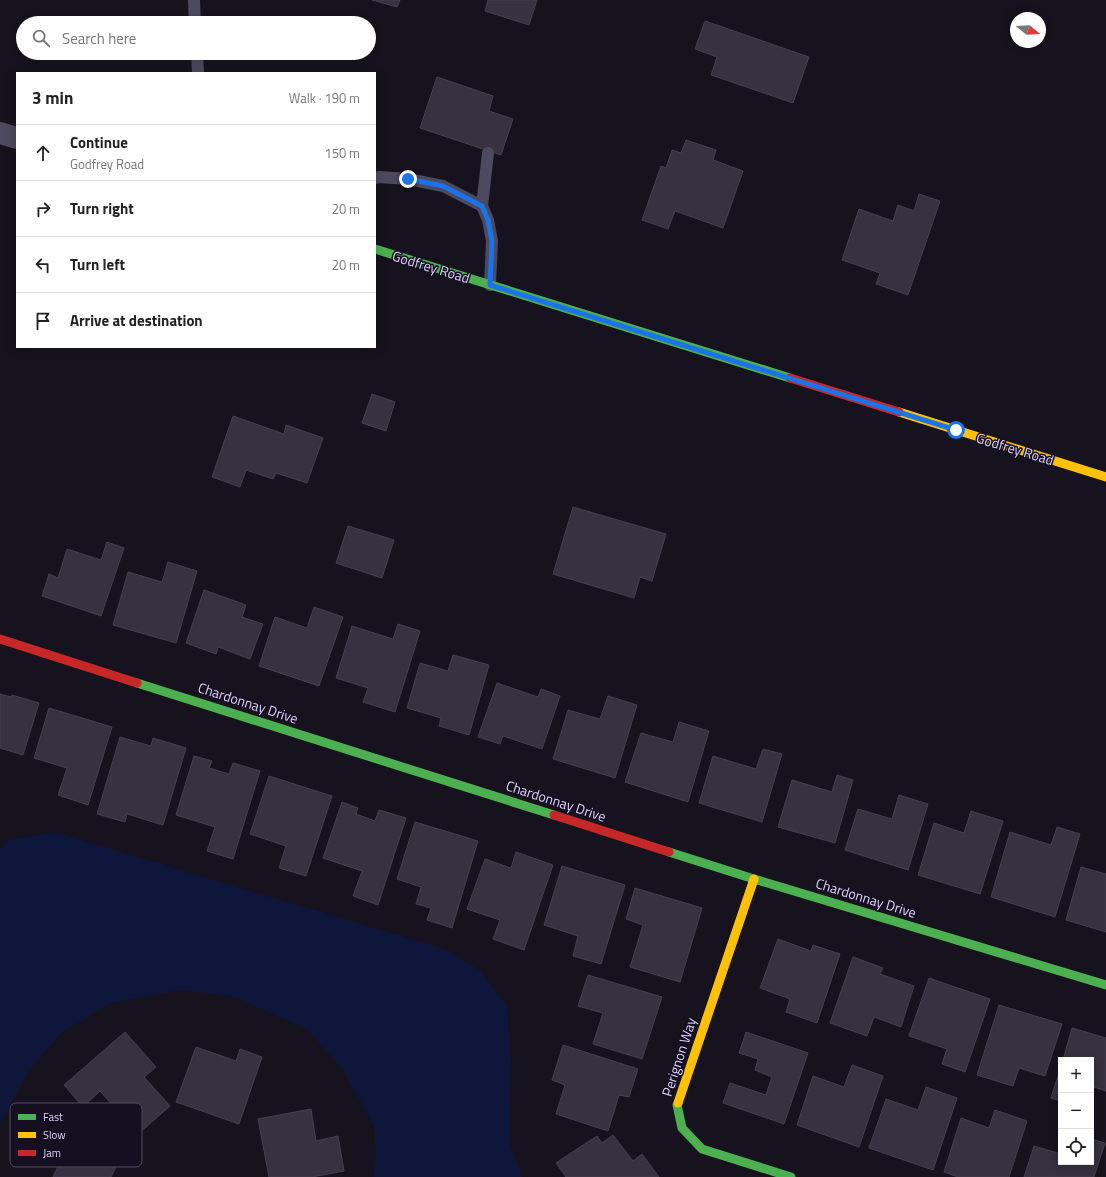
<!DOCTYPE html>
<html lang="en">
<head>
<meta charset="utf-8">
<style>
  :root { --surface:#fff; --page:#f6f6f6; --text:#222; --muted:#767676; --line:#e0e0e0 }
  body { margin:0; font-family:"Titillium Web",sans-serif; background:var(--page); color:var(--text) }
  .controls { position:absolute; right:12px; bottom:12px; display:grid; overflow:hidden; border-radius:0px; box-shadow:0 2px 10px #0003 }
  .controls button { width:36px; height:36px; display:grid; place-items:center; padding:0; border:0; border-bottom:1px solid var(--line); background:var(--surface); color:var(--text); font:20px sans-serif }
  .compass { position:absolute; left:1010px; top:12px; width:36px; height:36px; border-radius:50%; background:var(--surface); box-shadow:0 2px 10px #0003; rotate:108deg }
  .stop { position:absolute; width:12px; height:12px; margin:-9px; border:3px solid #1a73e8; border-radius:50%; background:#fff }
  .stop.end { background:#1a73e8; border-color:#fff; box-shadow:0 1px 4px #0008 }
  .list { margin:0; padding:0; list-style:none }
  h2 { display:flex; justify-content:space-between; align-items:center; height:52px; margin:0; padding:0 16px; font-size:17px }
  h2 small { font-size:13px; font-weight:400; color:var(--muted) }
  .list li { display:grid; grid-template-columns:26px 1fr auto; gap:12px; align-items:center; box-sizing:border-box; height:56px; padding:0 16px; border-top:1px solid var(--line) }
  .list b { display:block; font-size:15px; white-space:nowrap }
  .list p { margin:0; font-size:13px; white-space:nowrap; color:var(--muted) }
  .list em { font-size:13px; font-style:normal; color:var(--muted) }
  .icon { flex:none; width:22px; height:22px; fill:none; stroke:currentColor; stroke-width:2; stroke-linecap:round; stroke-linejoin:round }
  .map { position:relative; flex:none; width:1106px; height:1177px; overflow:hidden }
  .search { position:absolute; background:var(--surface); box-shadow:0 2px 10px #0003; left:16px; top:16px; width:360px; height:44px; display:flex; align-items:center; gap:10px; box-sizing:border-box; padding:0 14px; border-radius:22px; color:var(--muted); font-size:15px }
  .panel { position:absolute; background:var(--surface); box-shadow:0 2px 10px #0003; left:16px; top:72px; width:360px; height:276px; border-radius:0px }
  .map>svg:first-child { display:block }
  .water { fill:#0e173b }
  .building { fill:#373140; stroke:#453f51 }
  .lines { fill:none; stroke-linecap:round; stroke-linejoin:round }
  .lane { stroke:#4d495e; stroke-width:12 }
  .street { stroke:#4d495e; stroke-width:22 }
  .fast { stroke:#4caf50; stroke-width:9 }
  .slow { stroke:#ffc107; stroke-width:9 }
  .jam { stroke:#c62828; stroke-width:9 }
  .route { stroke:#1a73e8; stroke-width:5 }
  .labels { text-anchor:middle; stroke-width:3; stroke-linejoin:round; paint-order:stroke }
  .street-label { font-size:14px; fill:#dfd4fc; stroke:#160f22 }
  .key { fill:#160f22; stroke:#524a63; stroke-width:1 }
  .key-label { font-size:11px; fill:#dfd4fc }
</style>
</head>
<body>
<div class="map">
<svg width="1106" height="1177" viewBox="0 0 1106 1177">
  <rect width="100%" height="100%" fill="#17131e"/>
  <path class="water" d="M54,832L447,950L481,971L507,1007L511,1068L509,1141L522,1177H374L376,1155L374,1126L342,1068L307,1029L232,996L180,990L111,1003L61,1033L28,1071L0,1124V849L9,840Z"/>
  <g class="building">
    <path d="M372,0H400L397,7Z"/>
    <path d="M488,0H537L529,25L485,11Z"/>
    <path d="M705,21L809,57L793,103L711,75L717,57L695,49Z"/>
    <path d="M437,77L493,96L489,111L513,119L501,155L420,128Z"/>
    <path d="M686,140L716,150L713,160L743,171L723,228L675,211L668,229L642,220L661,166L666,168L672,150L681,153Z"/>
    <path d="M919,194L940,201L908,295L876,284L880,273L842,260L859,209L893,221L898,205L914,211Z"/>
    <path d="M372,394L395,402L386,431L362,423Z"/>
    <path d="M233,416L284,434L286,425L323,438L307,483L276,473L273,479L246,470L240,487L212,477Z"/>
    <path d="M573,507L666,534L652,581L640,577L634,598L553,574Z"/>
    <path d="M348,526L394,540L382,578L336,563Z"/>
    <path d="M107,542L124,548L101,616L42,596L49,574L58,578L67,549L101,560Z"/>
    <path d="M168,562L197,571L176,643L113,625L128,572L162,582Z"/>
    <path d="M204,590L246,605L242,617L263,624L250,659L218,647L216,654L186,643Z"/>
    <path d="M314,607L343,617L319,686L259,666L275,617L307,628Z"/>
    <path d="M398,624L420,631L395,712L363,702L368,688L336,678L352,626L393,639Z"/>
    <path d="M453,655L489,665L469,735L439,726L441,718L407,708L420,663L448,671Z"/>
    <path d="M497,683L538,697L541,689L560,696L542,749L503,736L500,744L478,737Z"/>
    <path d="M0,694L11,697L12,695L39,703L23,755L0,748Z"/>
    <path d="M608,696L637,705L615,778L553,759L568,710L600,719Z"/>
    <path d="M49,708L112,727L88,805L58,795L67,768L34,758Z"/>
    <path d="M679,722L709,731L688,802L625,782L641,733L673,742Z"/>
    <path d="M120,737L151,746L153,738L186,748L163,825L127,814L125,822L97,814Z"/>
    <path d="M763,749L782,754L762,822L699,803L713,756L756,769Z"/>
    <path d="M194,756L212,761L209,768L229,774L233,763L260,771L233,859L207,851L215,827L176,815Z"/>
    <path d="M837,775L853,780L835,843L778,827L792,780L832,792Z"/>
    <path d="M269,776L332,796L306,876L279,868L286,846L250,834Z"/>
    <path d="M899,795L928,804L908,870L845,850L858,809L892,819Z"/>
    <path d="M342,802L358,808L356,814L375,821L379,810L406,818L378,905L353,896L362,871L323,858Z"/>
    <path d="M971,811L1003,821L980,894L918,875L934,823L964,833Z"/>
    <path d="M415,822L478,841L452,928L427,920L431,908L416,904L421,887L397,879Z"/>
    <path d="M1057,827L1080,834L1055,917L991,897L1010,832L1051,845Z"/>
    <path d="M516,852L553,865L524,950L493,939L500,920L467,909L485,859L511,868Z"/>
    <path d="M562,866L625,885L601,964L573,956L578,936L544,925Z"/>
    <path d="M1081,867L1106,874V932L1066,920Z"/>
    <path d="M635,888L702,908L680,982L630,967L643,925L626,919Z"/>
    <path d="M778,939L811,951L813,945L840,954L817,1023L786,1012L790,999L760,988Z"/>
    <path d="M853,957L883,968L880,974L914,986L901,1027L874,1017L867,1036L830,1023Z"/>
    <path d="M588,975L662,997L642,1059L593,1044L603,1013L578,1006Z"/>
    <path d="M929,978L990,999L965,1072L942,1064L947,1049L909,1036Z"/>
    <path d="M999,1005L1062,1024L1045,1076L1019,1068L1013,1086L977,1075Z"/>
    <path d="M1072,1028L1106,1038V1091L1091,1086V1060H1063Z"/>
    <path d="M125,1032L156,1067L144,1077L170,1106L122,1148L106,1130L122,1116L100,1091L83,1107L64,1085Z"/>
    <path d="M746,1032L808,1053L784,1124L723,1103L730,1083L766,1095L772,1077L755,1070L758,1059L739,1053Z"/>
    <path d="M563,1045L638,1069L629,1097L619,1095L608,1131L556,1114L565,1085L552,1080Z"/>
    <path d="M196,1047L236,1061L240,1049L262,1057L239,1124L176,1102Z"/>
    <path d="M852,1065L883,1076L859,1147L797,1125L813,1076L844,1087Z"/>
    <path d="M1061,1066V1101L1051,1098Z"/>
    <path d="M926,1087L957,1098L933,1170L869,1148L886,1099L918,1110Z"/>
    <path d="M311,1109L316,1141L338,1136L344,1171L312,1177H269L258,1119Z"/>
    <path d="M995,1110L1027,1121L1009,1177H958L944,1172L961,1118L989,1128Z"/>
    <path d="M613,1135L633,1161L642,1154L659,1177H566L556,1163L597,1136L602,1143Z"/>
    <path d="M1091,1139L1105,1143L1094,1177H1024L1034,1146L1061,1154V1162H1091Z"/>
    <path d="M83,1142L120,1158L111,1177H53L65,1152L77,1157Z"/>
  </g>
  <g class="lines">
    <g class="lane">
      <path d="M194,0L195,23"/>
      <path d="M197,53L198,73"/>
      <path d="M375,178L379,177L408,179L443,186L482,206L488,220L492,241L490,285"/>
      <path d="M482,206L488,153"/>
    </g>
    <path class="street" d="M0,133L17,138"/>
    <g class="fast">
      <path d="M375,249L790,378"/>
      <path d="M137,683L554,815"/>
      <path d="M669,852L754,879L1106,985"/>
      <path d="M678,1103L677,1105L682,1128L702,1149L791,1177"/>
    </g>
    <g class="slow">
      <path d="M899,412L1106,477"/>
      <path d="M678,1103L754,879"/>
    </g>
    <g class="jam">
      <path d="M790,378L899,412"/>
      <path d="M0,639L137,683"/>
      <path d="M554,815L669,852"/>
    </g>
  </g>
  <g class="lines">
    <path class="route" d="M408,179L443,186L482,206L488,220L492,241L490,285L956,430"/>
  </g>
  <g class="labels">
    <g class="street-label">
      <text transform="translate(431 267) rotate(17)" y="5">Godfrey Road</text>
      <text transform="translate(1015 449) rotate(17)" y="5">Godfrey Road</text>
      <text transform="translate(248 703) rotate(18)" y="5">Chardonnay Drive</text>
      <text transform="translate(556 801) rotate(18)" y="5">Chardonnay Drive</text>
      <text transform="translate(866 898) rotate(17)" y="5">Chardonnay Drive</text>
      <text transform="translate(679 1057) rotate(-72)" y="5">Perignon Way</text>
    </g>
  </g>
  <rect x="10" y="1103" width="132" height="64" rx="6" class="key"/>
  <rect x="18" y="1114" width="18" height="6" fill="#4caf50"/>
  <rect x="18" y="1132" width="18" height="6" fill="#ffc107"/>
  <rect x="18" y="1150" width="18" height="6" fill="#c62828"/>
  <g class="key-label">
    <text x="43" y="1121">Fast</text>
    <text x="43" y="1139">Slow</text>
    <text x="43" y="1157">Jam</text>
  </g>
</svg>
<div class="controls">
<button>+</button>
<button>−</button>
<button><svg class="icon" aria-label="locate" viewBox="0 0 24 24"><circle cx="12" cy="12" r="6"/><path d="M12 2v4M12 18v4M2 12h4M18 12h4"/></svg></button>
</div>
<svg class="compass" viewBox="-18 -18 36 36"><path d="M0-13l5 13h-10z" fill="#e53935"/><path d="M0 13l5-13h-10z" fill="#767676"/></svg>
<div class="stop" style="left:956px;top:430px"></div>
<div class="stop end" style="left:408px;top:179px"></div>
<div class="search"><svg class="icon" aria-label="search" viewBox="0 0 24 24"><circle cx="10" cy="10" r="6"/><path d="M15 15l6 6"/></svg>Search here</div>
<section class="panel">
<h2>3 min<small>Walk · 190 m</small></h2>
<ul class="list">
<li><svg class="icon" aria-label="ahead" viewBox="0 0 24 24"><path d="M12 20V5M6 11l6-6 6 6"/></svg><div><b>Continue</b><p>Godfrey Road</p></div><em>150 m</em></li>
<li><svg class="icon" aria-label="right" viewBox="0 0 24 24"><path d="M7 20v-9h11M14 6l5 5-5 5"/></svg><div><b>Turn right</b></div><em>20 m</em></li>
<li><svg class="icon" aria-label="left" viewBox="0 0 24 24"><path d="M17 20v-9H6M10 6l-5 5 5 5"/></svg><div><b>Turn left</b></div><em>20 m</em></li>
<li><svg class="icon" aria-label="arrive" viewBox="0 0 24 24"><path d="M6 21V4h12l-3 4 3 4H6"/></svg><div><b>Arrive at destination</b></div></li>
</ul>
</section>
</div>
</body>
</html>
